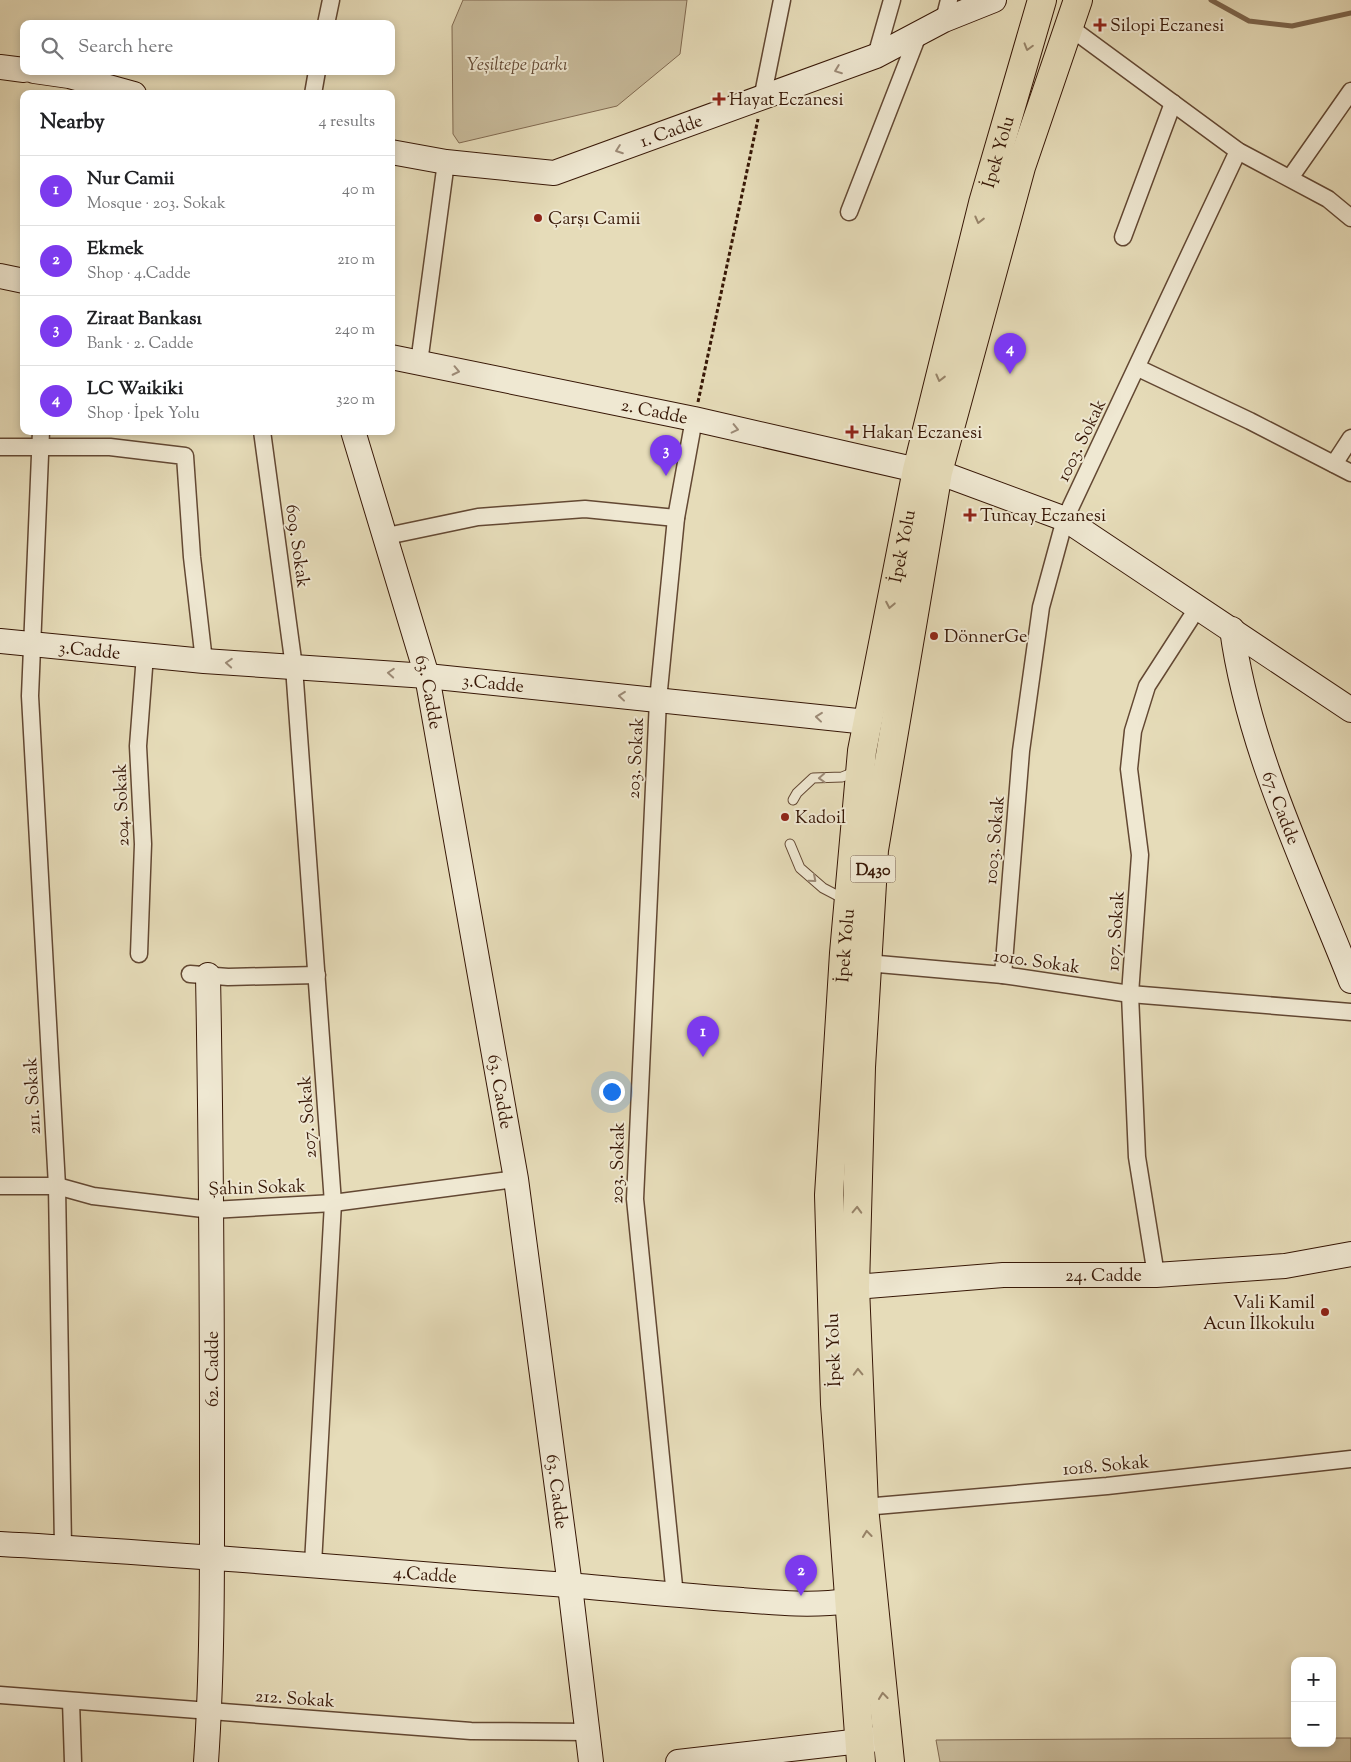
<!DOCTYPE html>
<html lang="en">
<head>
<meta charset="utf-8">
<style>
  :root { --surface:#fff; --page:#f2f2f2; --text:#202124; --muted:#757577; --line:#e0e0e0; --accent:#7c3aed }
  body { margin:0; font-family:"Sorts Mill Goudy",serif; background:var(--page); color:var(--text) }
  .controls { position:absolute; right:15px; bottom:15px; display:grid; overflow:hidden; border-radius:10px; box-shadow:0 2px 8px #0003 }
  .controls button { width:45px; height:45px; display:grid; place-items:center; padding:0; border:0; border-bottom:1px solid var(--line); background:var(--surface); color:var(--text); font:25px sans-serif }
  .you { position:absolute; left:611px; top:1091px; width:18px; height:18px; margin:-12px; border:4px solid #fff; border-radius:50%; background:#1a73e8; box-shadow:0 0 0 8px #1a73e833 }
  .badge { display:grid; place-items:center; width:32px; height:32px; border-radius:50%; background:var(--accent); color:#fff; font-size:16px; font-weight:700 }
  .pin { position:absolute; translate:-50% -41px; filter:drop-shadow(0 1px 2px #0008) }
  .pin::after { content:''; position:absolute; top:26px; width:18px; height:15px; background:inherit; clip-path:polygon(0 0,100% 0,50% 100%) }
  .list { margin:0; padding:0; list-style:none }
  h2 { display:flex; justify-content:space-between; align-items:center; height:65px; margin:0; padding:0 20px; font-size:21px }
  h2 small { font-size:16px; font-weight:400; color:var(--muted) }
  .list li { display:grid; grid-template-columns:32px 1fr auto; gap:15px; align-items:center; box-sizing:border-box; height:70px; padding:0 20px; border-top:1px solid var(--line) }
  .list b { display:block; font-size:19px; white-space:nowrap }
  .list p { margin:0; font-size:16px; white-space:nowrap; color:var(--muted) }
  .list em { font-size:16px; font-style:normal; color:var(--muted) }
  .icon { flex:none; width:28px; height:28px; fill:none; stroke:currentColor; stroke-width:2; stroke-linecap:round; stroke-linejoin:round }
  .map { position:relative; flex:none; width:1351px; height:1762px; overflow:hidden }
  .search { position:absolute; background:var(--surface); box-shadow:0 2px 8px #0003; left:20px; top:20px; width:375px; height:55px; display:flex; align-items:center; gap:12px; box-sizing:border-box; padding:0 18px; border-radius:10px; color:var(--muted); font-size:19px }
  .panel { position:absolute; background:var(--surface); box-shadow:0 2px 8px #0003; left:20px; top:90px; width:375px; height:345px; border-radius:10px }
  .map>svg:first-child { display:block }
  .green { fill:#c8bb9b; stroke:#806950 }
  .lines { fill:none; stroke-linecap:round; stroke-linejoin:round }
  .stream { stroke:#7c654d; stroke-width:5 }
  .lane-casing { stroke:#634833; stroke-width:11 }
  .street-casing { stroke:#634833; stroke-width:19 }
  .secondary-casing { stroke:#371706; stroke-width:26 }
  .highway-casing { stroke:#371706; stroke-width:30 }
  .path { stroke:#371706; stroke-width:3; stroke-dasharray:4 2.5; stroke-linecap:butt }
  .lane { stroke:#efe8d2; stroke-width:9 }
  .street { stroke:#efe8d2; stroke-width:16 }
  .secondary { stroke:#efe8d2; stroke-width:24 }
  .highway { stroke:#e6dcb9; stroke-width:28 }
  .oneway { stroke:#978368 }
  .oneway2 { stroke:#9c8a76 }
  .poi-dot { fill:#8f2418; stroke:#efe8d2; stroke-width:2 }
  .labels { text-anchor:middle; stroke-width:4; stroke-linejoin:round; paint-order:stroke }
  .shield { fill:#efe8d2; stroke:#6e5643; stroke-width:1 }
  .shield-label { font-size:16px; font-weight:bold; fill:#371706 }
  .poi-label { font-size:18px; fill:#371706; stroke:#efe8d2; text-anchor:start }
  .park-label { font-size:18px; font-style:italic; fill:#624833; stroke:#efe8d2 }
  .street-label { font-size:18px; fill:#371706; stroke:#efe8d2 }
</style>
</head>
<body>
<div class="map">
<svg width="1351" height="1762" viewBox="0 0 1351 1762">
  <rect width="100%" height="100%" fill="#e6dcb9"/>
  <filter id="stains"><feTurbulence type="fractalNoise" baseFrequency=".004" numOctaves="4"/><feColorMatrix values="0 0 0 0 .2 0 0 0 0 .09 0 0 0 0 .02 0 0 0 .5 -.17"/></filter>
  <radialGradient id="worn" r=".72"><stop offset=".6" stop-color="#630" stop-opacity="0"/><stop offset="1" stop-color="#630" stop-opacity=".3"/></radialGradient>
  <g class="green">
    <path d="M463,0H687L680,54L617,106L459,143L453,134L452,26Z"/>
    <path d="M1295,1738V1743H1332V1738H1351V1762H940L936,1740Z"/>
  </g>
  <g class="lines">
    <path class="stream" d="M1211,0L1249,21L1292,26L1351,13"/>
    <defs>
      <g id="lane">
        <path d="M793,800L797,793L813,778L842,777L857,771"/>
        <path d="M790,844L800,868L823,888L846,900"/>
      </g>
      <g id="street">
        <path d="M944,20L949,0"/>
        <path d="M326,24L331,0"/>
        <path d="M1068,26L1238,151L1328,199L1351,218"/>
        <path d="M876,56L892,0"/>
        <path d="M313,94L317,71"/>
        <path d="M762,99L782,0"/>
        <path d="M1290,178L1351,91"/>
        <path d="M849,212L918,35"/>
        <path d="M1123,237L1173,103"/>
        <path d="M419,363L446,162"/>
        <path d="M1138,368L1250,421L1351,473"/>
        <path d="M41,431L30,696L57,1186L63,1547"/>
        <path d="M262,431L294,667L333,1203L313,1564"/>
        <path d="M0,447H110L185,456L192,557L204,661"/>
        <path d="M1334,464L1351,438"/>
        <path d="M387,536L478,517L585,509L676,518"/>
        <path d="M139,954L143,844L138,746L145,655"/>
        <path d="M867,963L1003,975L1130,994L1351,1012"/>
        <path d="M190,974L228,977L317,975"/>
        <path d="M1003,975L1021,751L1041,607L1065,519L1238,151"/>
        <path d="M0,1186H57L93,1196L212,1210L333,1203L516,1179"/>
        <path d="M1156,1275L1137,1157L1130,994L1140,855L1129,769L1133,731L1147,686L1198,607"/>
        <path d="M864,1507L1107,1486L1351,1459"/>
        <path d="M675,1596L635,1199L658,700L676,518L694,419"/>
        <path d="M0,1695L471,1731L587,1732"/>
        <path d="M71,1701L73,1762"/>
      </g>
      <g id="secondary">
        <path d="M0,67L24,70"/>
        <path d="M34,71L69,76L134,94"/>
        <path id="s1" d="M391,152L446,162L554,173L876,56L944,20L994,0"/>
        <path d="M0,276L24,281"/>
        <path id="s2" d="M391,357L694,419L917,470"/>
        <path id="s3" d="M353,431L427,676L516,1179L570,1586L591,1762"/>
        <path d="M938,472L1065,519L1351,710"/>
        <path id="s4" d="M1232,629C1248,749 1307,869 1351,981"/>
        <path id="s5" d="M0,641L204,661L427,676L867,722"/>
        <path id="s6" d="M855,1287L1003,1275H1156L1285,1266L1351,1254"/>
        <path id="s7" d="M0,1544C189,1554 378,1571 567,1585C626,1590 684,1596 742,1600C778,1603 813,1606 849,1601"/>
        <path d="M206,1762C213,1660 212,1556 212,1454C212,1294 211,1135 208,975"/>
        <path d="M678,1762L878,1739"/>
      </g>
      <g id="highway">
        <path id="s8" d="M861,1762L835,1404L829,1195L844,953L862,751L917,470L983,203L1042,0"/>
        <path d="M890,1762L864,1507L855,1287L861,1067L874,850L938,472L1021,167L1078,0"/>
      </g>
    </defs>
    <use href="#lane" class="lane-casing"/>
    <use href="#street" class="street-casing"/>
    <use href="#secondary" class="secondary-casing"/>
    <use href="#highway" class="highway-casing"/>
    <path class="path" d="M698,402L758,119"/>
    <use href="#lane" class="lane"/>
    <use href="#street" class="street"/>
    <use href="#secondary" class="secondary"/>
    <use href="#highway" class="highway"/>
  </g>
  <defs><path id="oneway-chevron" d="M-2-3.5L2.5 0L-2 3.5" fill="none" stroke-width="1.6" stroke-linecap="round" stroke-linejoin="round" transform="scale(1.25)"/></defs>
  <g class="oneway">
    <use href="#oneway-chevron" transform="translate(1028 47) rotate(106)"/>
    <use href="#oneway-chevron" transform="translate(979 220) rotate(104)"/>
    <use href="#oneway-chevron" transform="translate(940 378) rotate(104)"/>
    <use href="#oneway-chevron" transform="translate(890 605) rotate(101)"/>
    <use href="#oneway-chevron" transform="translate(857 1210) rotate(-88)"/>
    <use href="#oneway-chevron" transform="translate(858 1372) rotate(-92)"/>
    <use href="#oneway-chevron" transform="translate(867 1534) rotate(-96)"/>
    <use href="#oneway-chevron" transform="translate(883 1696) rotate(-96)"/>
  </g>
  <g class="oneway2">
    <use href="#oneway-chevron" transform="translate(838 70) rotate(159)"/>
    <use href="#oneway-chevron" transform="translate(619 150) rotate(160)"/>
    <use href="#oneway-chevron" transform="translate(456 371) rotate(12)"/>
    <use href="#oneway-chevron" transform="translate(735 429) rotate(13)"/>
    <use href="#oneway-chevron" transform="translate(229 663) rotate(-176)"/>
    <use href="#oneway-chevron" transform="translate(391 673) rotate(-176)"/>
    <use href="#oneway-chevron" transform="translate(622 696) rotate(-174)"/>
    <use href="#oneway-chevron" transform="translate(819 717) rotate(-174)"/>
    <use href="#oneway-chevron" transform="translate(822 778) rotate(177)"/>
    <use href="#oneway-chevron" transform="translate(813 879) rotate(41)"/>
  </g>
  <g class="poi-dot">
    <path d="M1097.5 17.5h5v5h5v5h-5v5h-5v-5h-5v-5h5z"/>
    <path d="M716.5 91.5h5v5h5v5h-5v5h-5v-5h-5v-5h5z"/>
    <circle cx="538" cy="218" r="5"/>
    <path d="M849.5 424.5h5v5h5v5h-5v5h-5v-5h-5v-5h5z"/>
    <path d="M967.5 507.5h5v5h5v5h-5v5h-5v-5h-5v-5h5z"/>
    <circle cx="934" cy="636" r="5"/>
    <circle cx="785" cy="817" r="5"/>
    <circle cx="1325" cy="1312" r="5"/>
  </g>
  <g class="labels">
    <rect class="shield" x="850.5" y="855.5" width="45" height="27" rx="4"/>
    <g class="shield-label">
      <text x="873" y="875">D430</text>
    </g>
    <g class="poi-label">
      <text x="1110" y="31">Silopi Eczanesi</text>
      <text x="729" y="105">Hayat Eczanesi</text>
      <text x="548" y="224">Çarşı Camii</text>
      <text x="862" y="438">Hakan Eczanesi</text>
      <text x="980" y="521">Tuncay Eczanesi</text>
      <text x="944" y="642">DönnerGe</text>
      <text x="795" y="823">Kadoil</text>
      <text x="1315" y="1308" text-anchor="end">Vali Kamil<tspan x="1315" dy="21">Acun İlkokulu</tspan></text>
    </g>
    <g class="park-label">
      <text x="517" y="70">Yeşiltepe parkı</text>
    </g>
    <g class="street-label">
      <text dy="6" stroke="none"><textPath href="#s1" startOffset="289">1. Cadde</textPath></text>
      <text dy="6" stroke="none"><textPath href="#s8" startOffset="1628">İpek Yolu</textPath></text>
      <text dy="6" stroke="none"><textPath href="#s2" startOffset="269">2. Cadde</textPath></text>
      <text transform="translate(1081 440) rotate(-64)" y="6">1003. Sokak</text>
      <text dy="6" stroke="none"><textPath href="#s8" startOffset="1222">İpek Yolu</textPath></text>
      <text transform="translate(298 546) rotate(82)" y="6">609. Sokak</text>
      <text dy="6" stroke="none"><textPath href="#s5" startOffset="90">3.Cadde</textPath></text>
      <text dy="6" stroke="none"><textPath href="#s5" startOffset="495">3.Cadde</textPath></text>
      <text dy="6" stroke="none"><textPath href="#s3" startOffset="272">63. Cadde</textPath></text>
      <text transform="translate(635 758) rotate(-87)" y="6">203. Sokak</text>
      <text transform="translate(121 805) rotate(-92)" y="6">204. Sokak</text>
      <text dy="6" stroke="none"><textPath href="#s4" startOffset="186">67. Cadde</textPath></text>
      <text transform="translate(994 840) rotate(-85)" y="6">1003. Sokak</text>
      <text transform="translate(1115 931) rotate(-86)" y="6">107. Sokak</text>
      <text dy="6" stroke="none"><textPath href="#s8" startOffset="818">İpek Yolu</textPath></text>
      <text transform="translate(1037 961) rotate(8)" y="6">1010. Sokak</text>
      <text dy="6" stroke="none"><textPath href="#s3" startOffset="678">63. Cadde</textPath></text>
      <text transform="translate(32 1096) rotate(-93)" y="6">211. Sokak</text>
      <text transform="translate(307 1117) rotate(-94)" y="6">207. Sokak</text>
      <text transform="translate(617 1163) rotate(-89)" y="6">203. Sokak</text>
      <text transform="translate(257 1187) rotate(-2)" y="6">Şahin Sokak</text>
      <text dy="6" stroke="none"><textPath href="#s6" startOffset="249">24. Cadde</textPath></text>
      <text transform="translate(833 1350) rotate(-92)" y="6">İpek Yolu</text>
      <text transform="translate(212 1369) rotate(-90)" y="6">62. Cadde</text>
      <text transform="translate(1106 1465) rotate(-5)" y="6">1018. Sokak</text>
      <text dy="6" stroke="none"><textPath href="#s3" startOffset="1082">63. Cadde</textPath></text>
      <text dy="6" stroke="none"><textPath href="#s7" startOffset="426">4.Cadde</textPath></text>
      <text transform="translate(295 1698) rotate(4)" y="6">212. Sokak</text>
    </g>
  </g>
  <rect width="100%" height="100%" filter="url(#stains)"/>
  <rect width="100%" height="100%" fill="url(#worn)"/>
</svg>
<div class="controls">
<button>+</button>
<button>−</button>
</div>
<div class="you"></div>
<div class="pin badge" style="left:703px;top:1057px">1</div>
<div class="pin badge" style="left:801px;top:1596px">2</div>
<div class="pin badge" style="left:666px;top:476px">3</div>
<div class="pin badge" style="left:1010px;top:374px">4</div>
<div class="search"><svg class="icon" aria-label="search" viewBox="0 0 24 24"><circle cx="10" cy="10" r="6"/><path d="M15 15l6 6"/></svg>Search here</div>
<section class="panel">
<h2>Nearby<small>4 results</small></h2>
<ul class="list">
<li><span class="badge">1</span><div><b>Nur Camii</b><p>Mosque · 203. Sokak</p></div><em>40 m</em></li>
<li><span class="badge">2</span><div><b>Ekmek</b><p>Shop · 4.Cadde</p></div><em>210 m</em></li>
<li><span class="badge">3</span><div><b>Ziraat Bankası</b><p>Bank · 2. Cadde</p></div><em>240 m</em></li>
<li><span class="badge">4</span><div><b>LC Waikiki</b><p>Shop · İpek Yolu</p></div><em>320 m</em></li>
</ul>
</section>
</div>
</body>
</html>
